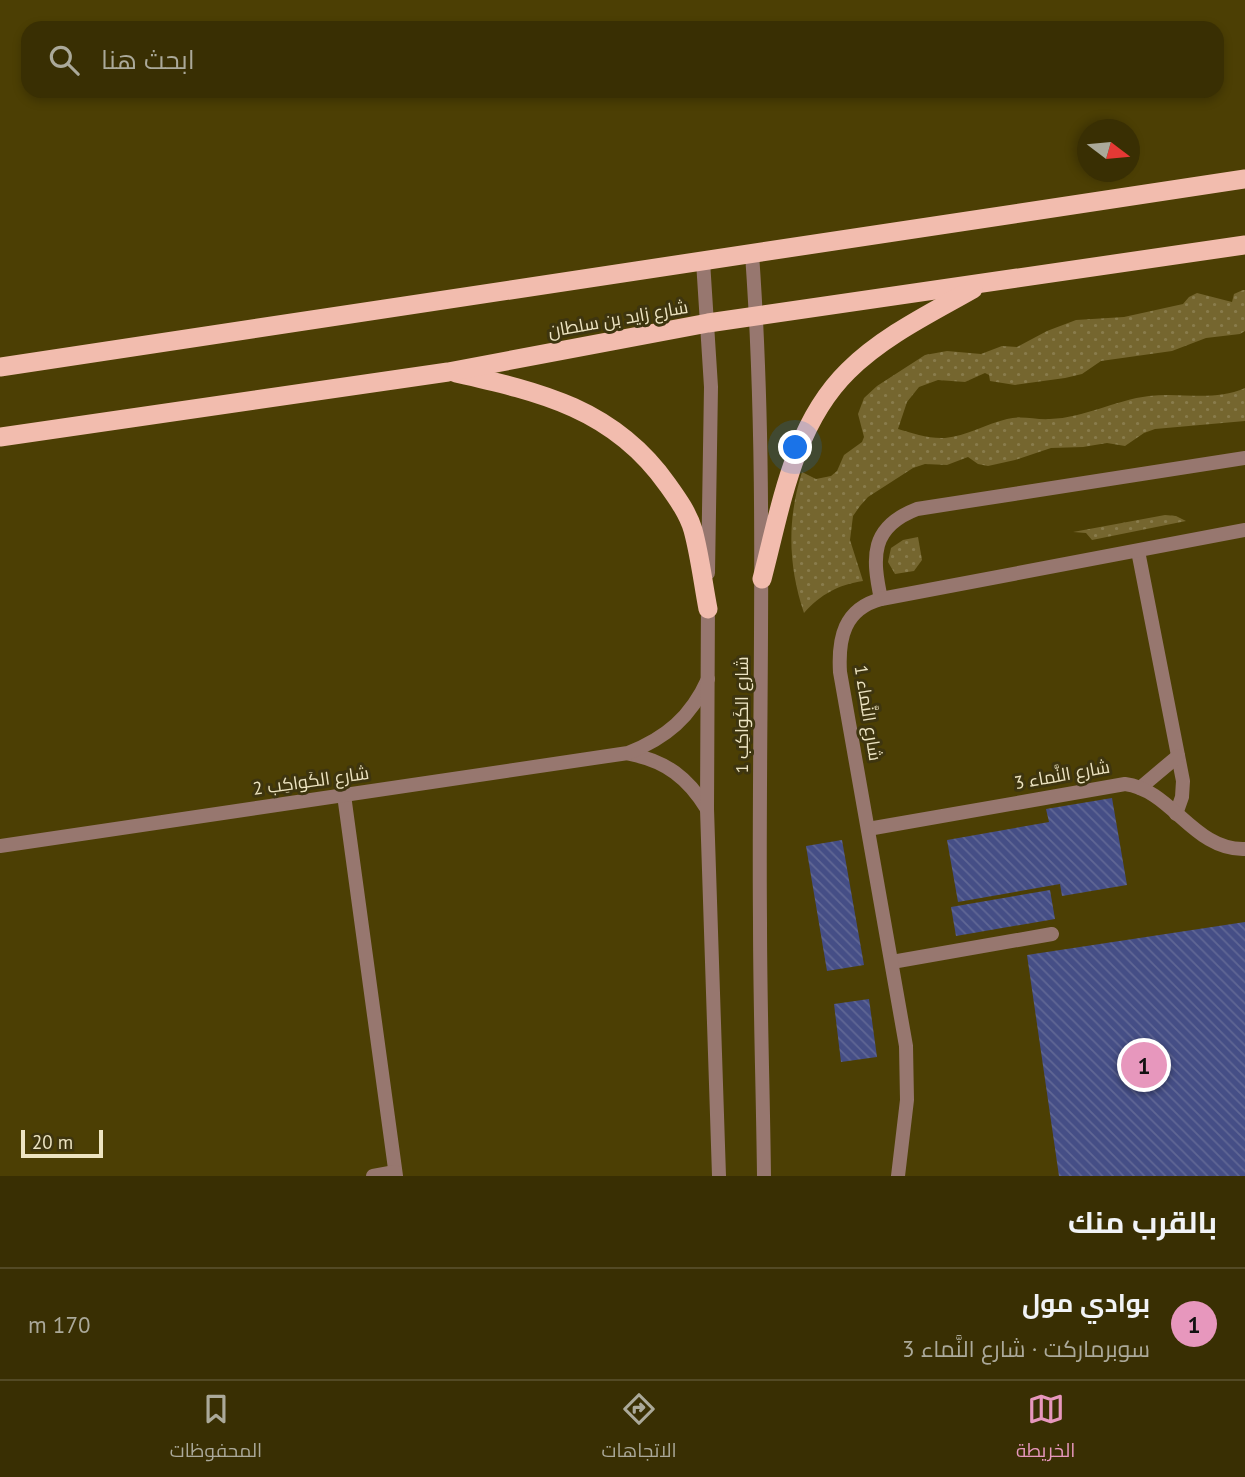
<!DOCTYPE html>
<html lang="ar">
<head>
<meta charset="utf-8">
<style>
  :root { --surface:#392f03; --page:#40370d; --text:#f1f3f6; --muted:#aba99a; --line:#534a25; --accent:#e797bd }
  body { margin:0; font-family:"PT Sans",Cairo,sans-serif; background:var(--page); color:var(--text); direction:rtl }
  .compass { position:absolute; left:1077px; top:119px; width:63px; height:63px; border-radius:50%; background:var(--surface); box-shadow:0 4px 10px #0003; rotate:106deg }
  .scale { position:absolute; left:21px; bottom:18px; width:82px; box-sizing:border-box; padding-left:7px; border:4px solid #ede4c2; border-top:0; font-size:19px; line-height:24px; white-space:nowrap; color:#ede4c2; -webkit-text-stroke:5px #3e350f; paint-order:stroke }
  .you { position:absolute; left:796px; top:448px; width:24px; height:24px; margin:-18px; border:5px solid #fff; border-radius:50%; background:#1a73e8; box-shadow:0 0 0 10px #1a73e833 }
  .badge { display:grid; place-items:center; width:46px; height:46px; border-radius:50%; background:var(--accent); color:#111; font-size:23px; font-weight:700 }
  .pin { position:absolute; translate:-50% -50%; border:4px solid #fff; box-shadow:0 2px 7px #0006 }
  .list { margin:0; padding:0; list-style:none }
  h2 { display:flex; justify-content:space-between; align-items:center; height:91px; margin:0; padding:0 28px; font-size:30px }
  h2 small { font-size:23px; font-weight:400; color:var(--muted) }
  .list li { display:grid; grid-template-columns:46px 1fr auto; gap:21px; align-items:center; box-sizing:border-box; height:112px; padding:0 28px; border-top:2px solid var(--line) }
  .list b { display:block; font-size:26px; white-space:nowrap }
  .list p { margin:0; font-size:23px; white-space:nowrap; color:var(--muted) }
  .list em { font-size:23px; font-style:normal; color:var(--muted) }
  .icon { flex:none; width:38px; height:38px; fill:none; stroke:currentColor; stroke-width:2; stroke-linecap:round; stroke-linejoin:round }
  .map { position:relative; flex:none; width:1245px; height:1176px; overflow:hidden; direction:ltr }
  .search { position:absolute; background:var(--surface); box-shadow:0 4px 10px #0003; left:21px; right:21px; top:21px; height:77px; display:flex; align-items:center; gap:18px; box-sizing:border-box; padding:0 24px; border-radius:21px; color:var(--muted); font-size:26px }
  .sheet { height:203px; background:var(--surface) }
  nav { display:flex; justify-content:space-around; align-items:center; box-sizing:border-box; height:98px; border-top:2px solid var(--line); background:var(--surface); font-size:19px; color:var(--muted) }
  nav a { display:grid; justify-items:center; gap:4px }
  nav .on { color:var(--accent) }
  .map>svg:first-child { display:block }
  .grass { fill:url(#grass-dots) }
  .building { fill:url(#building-back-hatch) }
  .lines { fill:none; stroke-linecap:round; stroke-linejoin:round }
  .service { stroke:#97776f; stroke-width:14 }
  .minor { stroke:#97776f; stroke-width:14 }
  .tertiary { stroke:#97776f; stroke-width:14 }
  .trunk { stroke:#f2bcae; stroke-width:19 }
  .labels { text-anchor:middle; stroke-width:6; stroke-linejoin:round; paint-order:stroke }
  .street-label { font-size:18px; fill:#ede4c2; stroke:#3e350f }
</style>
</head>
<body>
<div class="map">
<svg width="1245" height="1176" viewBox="0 0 1245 1176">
  <defs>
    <pattern id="grass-dots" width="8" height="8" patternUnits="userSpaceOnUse" patternTransform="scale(1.75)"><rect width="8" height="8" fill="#75662f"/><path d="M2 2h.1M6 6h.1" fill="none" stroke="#897c4c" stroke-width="1.8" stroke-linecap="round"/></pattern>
    <pattern id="building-back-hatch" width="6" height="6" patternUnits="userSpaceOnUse" patternTransform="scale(1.75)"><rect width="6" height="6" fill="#454e86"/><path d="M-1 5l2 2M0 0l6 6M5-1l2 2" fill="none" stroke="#606795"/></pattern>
  </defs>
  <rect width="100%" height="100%" fill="#4c3f04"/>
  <g class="grass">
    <path d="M1243,290H1245V331L1240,334L1206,338L1172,351L1101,361L1082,374L1065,378L1015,385L990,381L989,375L985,373L965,382L938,380L919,387L907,402L898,429C912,433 929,439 945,438C966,436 986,424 1007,419C1022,415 1035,420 1050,419C1084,418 1115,400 1149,396C1182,392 1213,402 1245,388V421L1155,429L1144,433L1125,446L1107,443L1083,447L1051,448L1015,460L988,466L978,464L968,457L947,465L925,464L913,468L868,497L860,506L853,516L850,540L863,581C838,585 821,594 804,613C788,565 787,520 802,472L816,479L831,476L837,471L844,455L862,442L864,437L858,414L864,398L877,386L925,355L947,351L981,354L1002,346L1017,347L1047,331L1076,320L1124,317L1183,304L1189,297L1197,293L1232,302L1234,294Z"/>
    <path d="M1165,515L1176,516L1186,521L1092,540L1086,533L1073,532Z"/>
    <path d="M918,537L922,560L914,571L895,574L888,562L891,548L903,540Z"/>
  </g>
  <g class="building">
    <path d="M1112,798L1127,885L1062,896L1060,884L958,902L947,840L1049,822L1046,809Z"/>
    <path d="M842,840L864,965L827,971L806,846Z"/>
    <path d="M1050,890L1055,919L956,936L951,907Z"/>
    <path d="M1245,922V1176H1059L1027,955Z"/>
    <path d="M869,999L877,1057L841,1062L834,1004Z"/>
  </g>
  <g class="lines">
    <g class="service">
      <path d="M1138,551L1183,781L1182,797L1176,814"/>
      <path d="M881,599C872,557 870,527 917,509L1245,458"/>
      <path d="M1140,788L1178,756"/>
      <path d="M344,795L396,1176"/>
      <path d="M892,962L1052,934"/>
      <path d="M373,1176L395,1172"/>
    </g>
    <g class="minor">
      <path d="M630,754C666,761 688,778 707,809"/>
      <path d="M868,829L1125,784C1172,790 1194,851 1245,849"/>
      <path d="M0,846L628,753C666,738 691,717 708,679"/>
      <path d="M898,1176L907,1100L906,1046L840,672C838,638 844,609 881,599L1245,530"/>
    </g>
    <g class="tertiary">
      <path d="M752,254C768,476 758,699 760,922C760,1006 763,1091 764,1176"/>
      <path d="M703,261L711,387L708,573"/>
      <path d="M708,600L707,809L719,1176"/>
    </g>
    <g class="trunk">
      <path d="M0,367L1245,179"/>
      <path d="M456,373C541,392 614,409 667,484C677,498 688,513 693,530C700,556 703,583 708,609"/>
      <path d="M0,437L448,372L708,323L1245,245"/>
      <path d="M762,579C781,507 793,425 848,371C883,336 931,313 973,289"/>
    </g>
  </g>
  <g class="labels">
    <g class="street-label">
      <text transform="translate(618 319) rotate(-10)" y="6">شارع زايد بن سلطان</text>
      <text transform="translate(868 713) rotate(81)" y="6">شارع النَّماء 1</text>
      <text transform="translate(742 715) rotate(-90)" y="6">شارع الكَواكِب 1</text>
      <text transform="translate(1062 775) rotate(-10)" y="6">شارع النَّماء 3</text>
      <text transform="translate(311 781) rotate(-8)" y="6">شارع الكَواكِب 2</text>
    </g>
  </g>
</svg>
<svg class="compass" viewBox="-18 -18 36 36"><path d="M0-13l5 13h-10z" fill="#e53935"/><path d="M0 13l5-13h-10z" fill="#aba99a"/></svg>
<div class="scale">20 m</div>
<div class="you"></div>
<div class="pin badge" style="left:1144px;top:1065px">1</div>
<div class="search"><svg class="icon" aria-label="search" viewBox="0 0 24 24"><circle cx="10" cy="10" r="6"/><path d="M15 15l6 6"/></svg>ابحث هنا</div>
</div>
<section class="sheet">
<h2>بالقرب منك<small></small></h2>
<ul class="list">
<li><span class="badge">1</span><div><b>بوادي مول</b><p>سوبرماركت · شارع النَّماء 3</p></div><em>170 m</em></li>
</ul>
</section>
<nav>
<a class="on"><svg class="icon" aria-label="map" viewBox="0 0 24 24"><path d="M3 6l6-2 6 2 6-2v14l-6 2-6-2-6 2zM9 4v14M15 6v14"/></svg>الخريطة</a>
<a><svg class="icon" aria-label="directions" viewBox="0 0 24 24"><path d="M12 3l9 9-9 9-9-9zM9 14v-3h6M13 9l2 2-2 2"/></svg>الاتجاهات</a>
<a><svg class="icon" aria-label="saved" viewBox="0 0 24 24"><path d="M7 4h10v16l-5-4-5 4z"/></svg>المحفوظات</a>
</nav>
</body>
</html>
